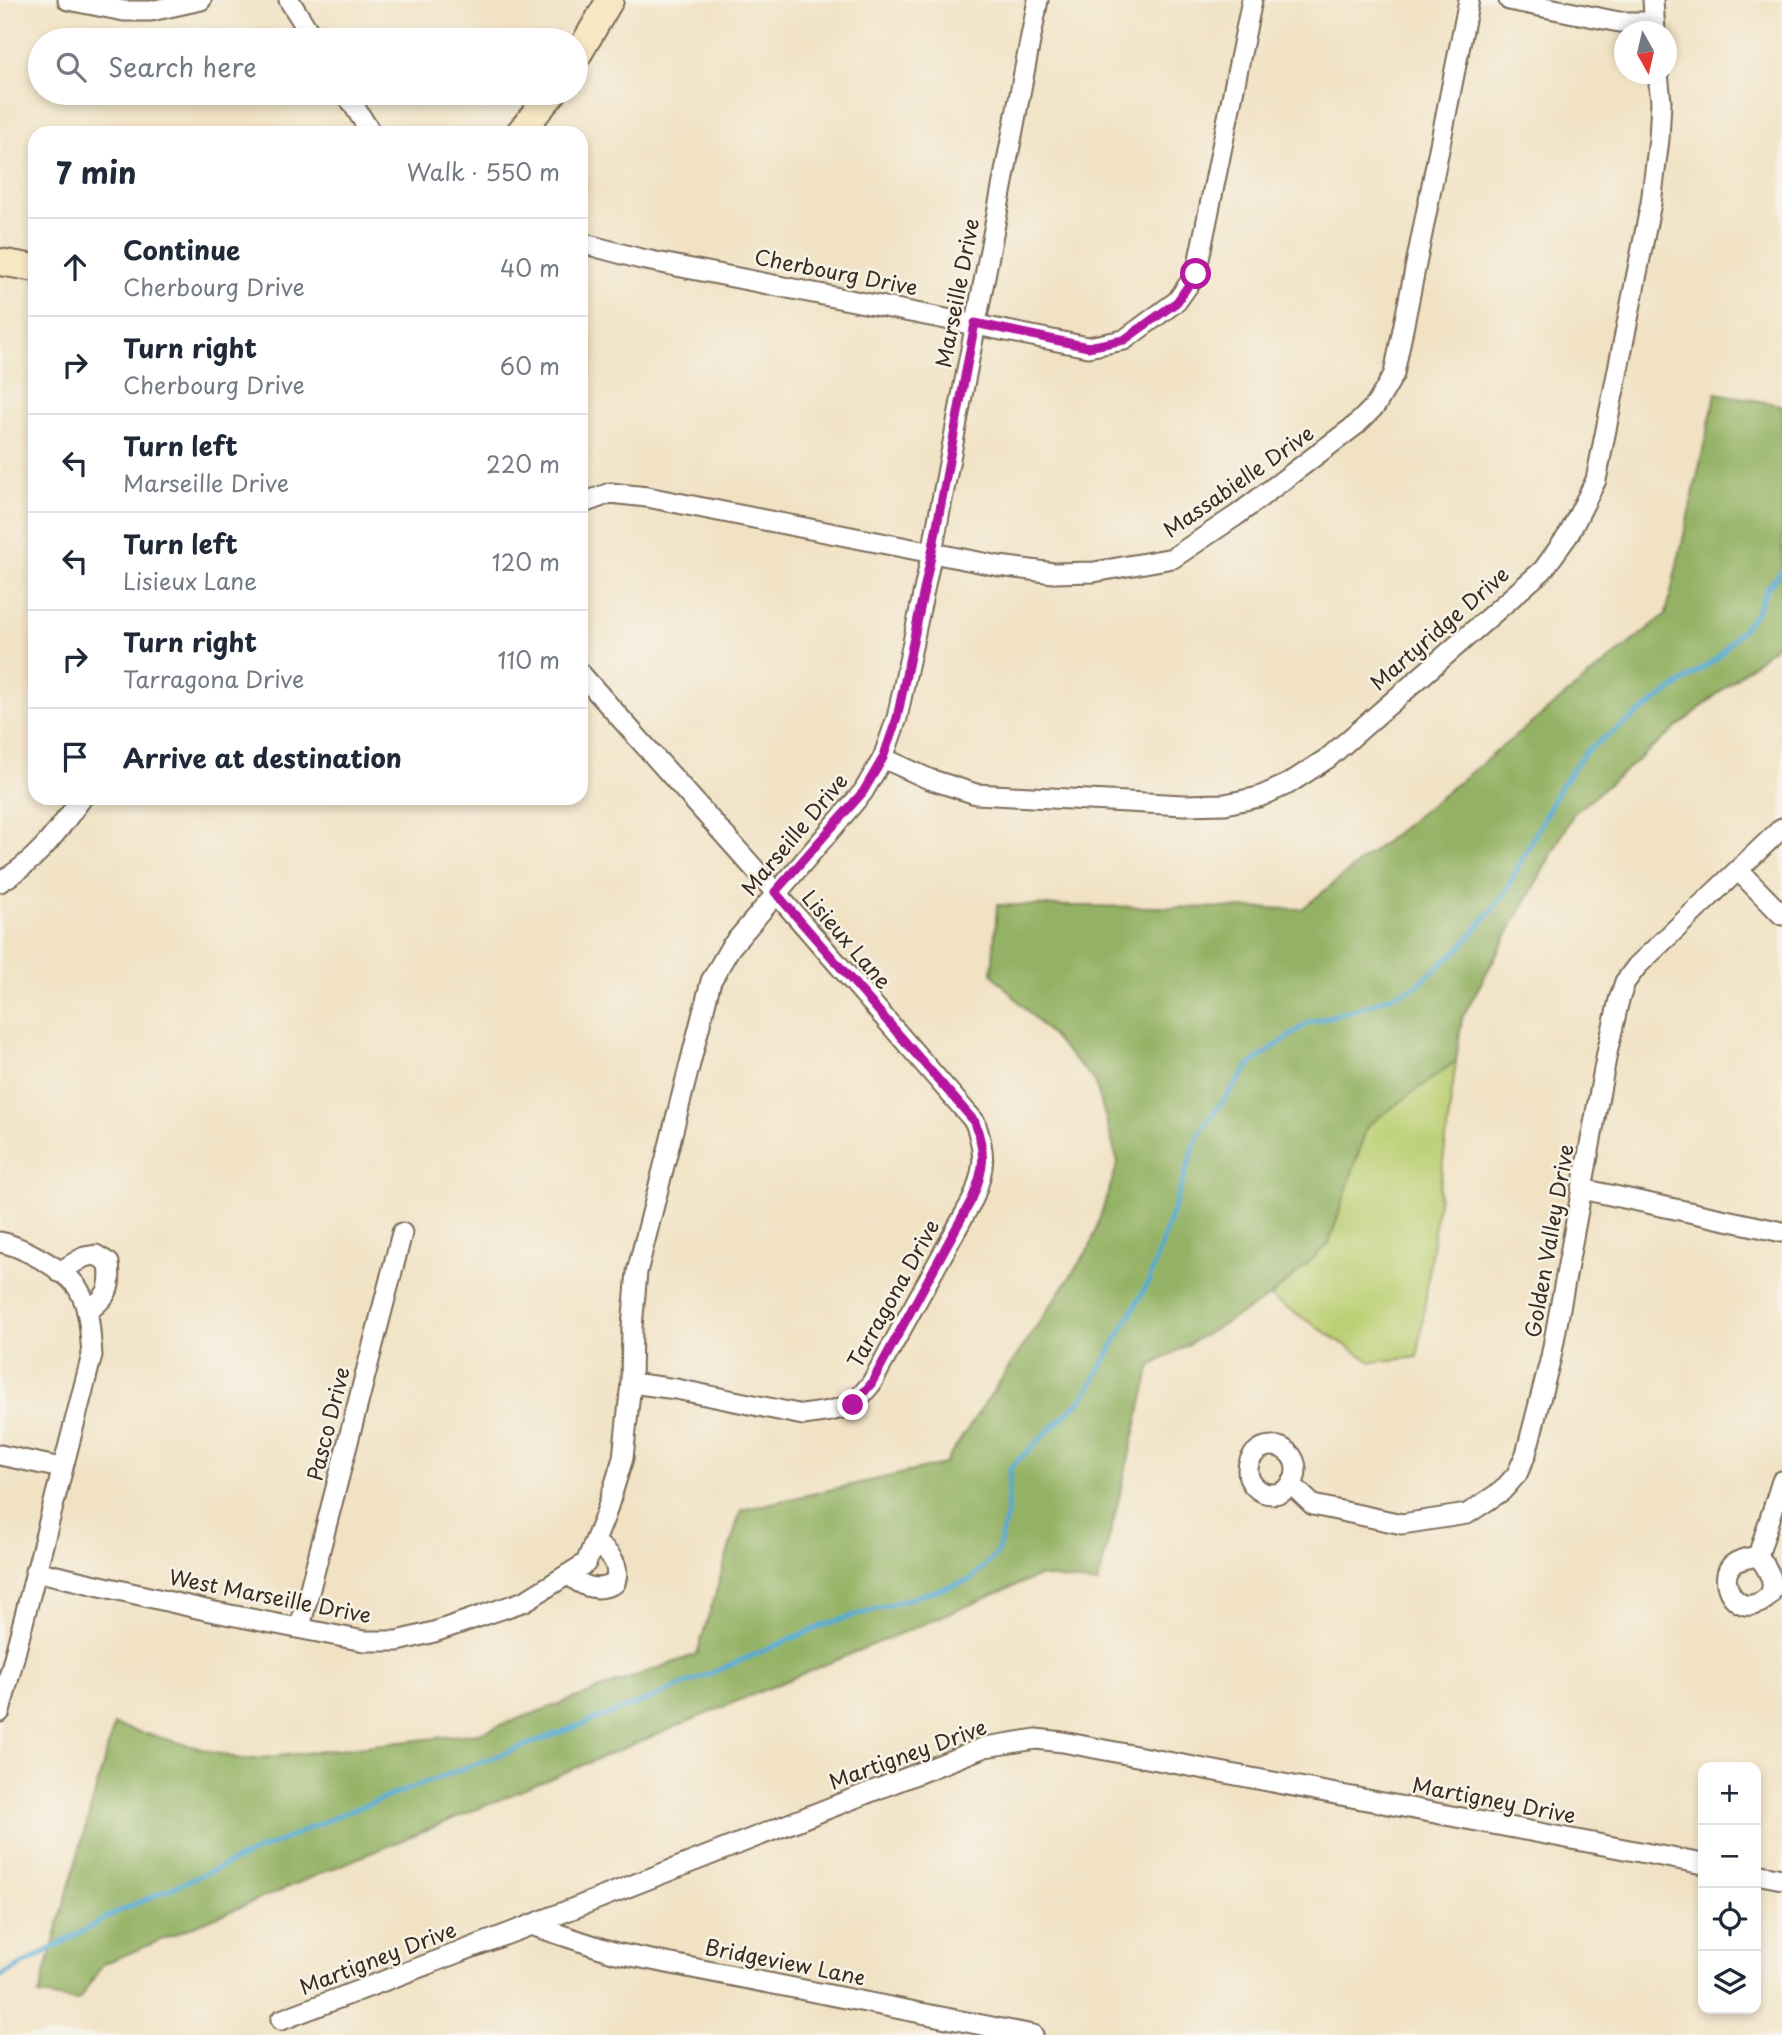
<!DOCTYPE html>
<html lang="en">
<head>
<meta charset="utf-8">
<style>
  :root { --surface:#fff; --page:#f6f6f7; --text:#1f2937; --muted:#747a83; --line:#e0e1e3 }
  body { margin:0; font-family:"Playpen Sans",sans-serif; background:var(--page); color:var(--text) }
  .controls { position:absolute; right:21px; bottom:21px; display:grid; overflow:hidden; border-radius:14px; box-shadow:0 4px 10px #0003 }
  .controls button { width:63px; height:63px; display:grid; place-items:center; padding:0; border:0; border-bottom:2px solid var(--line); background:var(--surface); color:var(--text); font:35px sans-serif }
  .compass { position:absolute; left:1614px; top:21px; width:63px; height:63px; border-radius:50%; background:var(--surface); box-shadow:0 4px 10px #0003; rotate:172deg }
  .stop { position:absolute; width:21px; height:21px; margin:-16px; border:5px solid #b5179e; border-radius:50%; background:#fff }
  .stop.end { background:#b5179e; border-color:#fff; box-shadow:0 2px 7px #0008 }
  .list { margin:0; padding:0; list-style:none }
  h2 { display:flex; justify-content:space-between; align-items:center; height:91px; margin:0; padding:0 28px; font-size:30px }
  h2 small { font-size:23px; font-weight:400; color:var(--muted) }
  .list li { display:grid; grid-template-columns:46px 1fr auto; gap:21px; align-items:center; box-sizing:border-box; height:98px; padding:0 28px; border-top:2px solid var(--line) }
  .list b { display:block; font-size:26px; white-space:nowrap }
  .list p { margin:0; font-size:23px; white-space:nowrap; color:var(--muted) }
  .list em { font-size:23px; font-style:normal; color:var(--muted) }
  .icon { flex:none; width:38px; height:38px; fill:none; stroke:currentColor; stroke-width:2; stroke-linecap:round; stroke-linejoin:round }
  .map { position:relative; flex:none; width:1782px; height:2035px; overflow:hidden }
  .search { position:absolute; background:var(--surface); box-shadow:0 4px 10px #0003; left:28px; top:28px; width:560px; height:77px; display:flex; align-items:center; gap:18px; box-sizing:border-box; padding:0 24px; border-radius:38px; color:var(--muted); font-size:26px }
  .panel { position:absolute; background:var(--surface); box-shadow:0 4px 10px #0003; left:28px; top:126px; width:560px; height:679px; border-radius:21px }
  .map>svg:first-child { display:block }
  .green { fill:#bbcf73; stroke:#7b7c48; stroke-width:2 }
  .forest { fill:#94b265; stroke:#686e42; stroke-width:2 }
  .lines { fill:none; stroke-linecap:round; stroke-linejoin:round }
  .stream { stroke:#56aad2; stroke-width:5 }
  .street-casing { stroke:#7b6a58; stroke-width:23 }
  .secondary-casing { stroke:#7b6a58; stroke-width:30 }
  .street { stroke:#fff; stroke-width:19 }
  .secondary { stroke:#f7e8c3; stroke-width:26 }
  .route { stroke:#b5179e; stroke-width:9 }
  .labels { text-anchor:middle; stroke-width:5; stroke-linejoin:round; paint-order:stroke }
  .street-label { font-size:21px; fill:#3b2a1e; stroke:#f7f3e8 }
</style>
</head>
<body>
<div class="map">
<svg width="1782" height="2035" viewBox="0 0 1782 2035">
  <rect width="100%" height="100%" fill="#f7f3e8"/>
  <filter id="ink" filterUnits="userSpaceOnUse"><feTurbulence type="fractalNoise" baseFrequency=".0143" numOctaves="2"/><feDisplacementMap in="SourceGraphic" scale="14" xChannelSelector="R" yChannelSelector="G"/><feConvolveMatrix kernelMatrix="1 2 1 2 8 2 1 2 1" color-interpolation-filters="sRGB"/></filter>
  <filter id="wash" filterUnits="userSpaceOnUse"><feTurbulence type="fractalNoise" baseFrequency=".00686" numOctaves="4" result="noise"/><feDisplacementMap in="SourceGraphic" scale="28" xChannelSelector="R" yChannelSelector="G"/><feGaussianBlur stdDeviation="1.57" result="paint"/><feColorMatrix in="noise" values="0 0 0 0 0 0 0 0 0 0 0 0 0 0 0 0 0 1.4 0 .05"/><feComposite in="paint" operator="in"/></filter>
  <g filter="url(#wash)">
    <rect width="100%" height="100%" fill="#f1e2c4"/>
    <path class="green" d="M1456,1061L1418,1357L1372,1362L1270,1297L1329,1244L1367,1126Z"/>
    <path class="forest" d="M1716,393L1782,405V640L1574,813L1462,1018L1456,1061L1367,1126L1329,1244L1270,1297L1151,1366L1098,1584L1039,1576L103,1964L78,2001L39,1995L114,1725L243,1760L479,1733L697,1654L741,1510L944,1464L1090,1247L1118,1163L1095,1081L992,974L997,905L1302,909L1666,614Z"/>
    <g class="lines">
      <path class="stream" d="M0,1977L119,1911L347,1812L650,1699L824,1625L970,1580L997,1554L1007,1515L1010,1468L1085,1396L1149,1281L1199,1133L1251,1064L1308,1023L1370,1005L1416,986L1461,947L1502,898L1560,787L1586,751L1717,658L1755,614L1768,587L1782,571"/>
    </g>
  </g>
  <g filter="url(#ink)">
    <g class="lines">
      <defs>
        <g id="street">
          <path d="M68,0L124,11H151L201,0"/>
          <path d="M289,0L314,40"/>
          <path d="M1509,0L1619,22H1654"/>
          <path d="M1653,0L1655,32"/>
          <path d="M346,93L371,133"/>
          <path d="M581,243L641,259L1088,347L1124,340L1177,301L1196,274L1252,0"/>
          <path d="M581,504L610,493L647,497L999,566L1054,573L1094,572L1173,558L1237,515L1356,425L1376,405L1394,374L1469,0"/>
          <path d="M581,674L776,893L975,1122C986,1154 985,1168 973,1199L871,1384L853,1405L830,1411L803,1415L676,1389L631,1383"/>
          <path d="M883,758L929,779L976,794L1184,805L1225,804L1259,797L1288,784L1328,758L1543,570L1569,534L1596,480L1651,203L1659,139L1661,101L1658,74"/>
          <path d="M1738,870L1782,915"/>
          <path d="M0,882C37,861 57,832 82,798"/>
          <path d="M1582,1189L1782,1232"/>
          <path d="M0,1242C21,1246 68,1271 79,1290C90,1309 90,1333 92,1355L0,1712"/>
          <path d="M59,1272L84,1257L96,1255L109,1263C112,1289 108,1296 87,1312"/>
          <circle cx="1272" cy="1470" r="24"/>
          <path d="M0,1455L61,1468"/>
          <path d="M1291,1484L1313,1505L1402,1524L1467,1514L1502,1491L1517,1474L1526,1454L1551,1357L1607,1053L1619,1000L1625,982L1637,966L1782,828"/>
          <path d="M1758,1556C1769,1570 1782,1591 1761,1602C1757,1604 1750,1606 1745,1605C1729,1601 1720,1577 1732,1565C1739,1559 1749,1558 1758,1556Z"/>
          <path d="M1758,1556L1782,1481"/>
          <path d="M35,1571L210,1611L364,1641H398L434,1632L525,1601L586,1563L605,1516L623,1458L631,1383L632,1327L637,1272L711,981L730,948L863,792L883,758L897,718L932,552L1038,0"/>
          <path d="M570,1575C583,1588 599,1592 615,1583C621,1564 610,1553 595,1543"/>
          <path d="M300,1627L402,1233"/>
          <path d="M1756,1874L1782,1879"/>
          <path d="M531,1925L616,1953L1033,2035"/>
          <path d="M281,2020L531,1925L985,1747L1036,1739L1063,1742L1703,1864"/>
        </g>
        <g id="secondary">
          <path d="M576,58L610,0"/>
          <path d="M519,133L553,93"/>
          <path d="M0,262L35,268"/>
        </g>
      </defs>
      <use href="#street" class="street-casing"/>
      <use href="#secondary" class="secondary-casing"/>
      <use href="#street" class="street"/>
      <use href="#secondary" class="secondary"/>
    </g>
  </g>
  <g class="lines" filter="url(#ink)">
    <path class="route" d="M853,1405L871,1384L972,1199C985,1168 986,1154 975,1122L775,892L863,792L883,758L897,718L932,552L975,323L1088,347L1124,340L1177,302L1196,274"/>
  </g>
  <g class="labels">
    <g class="street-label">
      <text transform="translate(836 273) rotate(11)" y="7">Cherbourg Drive</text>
      <text transform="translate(958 293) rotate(-79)" y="7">Marseille Drive</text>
      <text transform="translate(1239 482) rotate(-35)" y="7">Massabielle Drive</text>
      <text transform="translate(1440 629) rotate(-41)" y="7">Martyridge Drive</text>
      <text transform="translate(795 835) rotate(-50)" y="7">Marseille Drive</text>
      <text transform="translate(846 940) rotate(49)" y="7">Lisieux Lane</text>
      <text transform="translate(1550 1241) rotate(-80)" y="7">Golden Valley Drive</text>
      <text transform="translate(894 1294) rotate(-61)" y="7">Tarragona Drive</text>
      <text transform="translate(329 1424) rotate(-76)" y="7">Pasco Drive</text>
      <text transform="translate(270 1597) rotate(11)" y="7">West Marseille Drive</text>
      <text transform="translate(908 1755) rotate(-20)" y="7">Martigney Drive</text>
      <text transform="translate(1494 1801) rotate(11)" y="7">Martigney Drive</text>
      <text transform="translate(378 1959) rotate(-21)" y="7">Martigney Drive</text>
      <text transform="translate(785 1963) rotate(11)" y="7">Bridgeview Lane</text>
    </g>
  </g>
</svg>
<div class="controls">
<button>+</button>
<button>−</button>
<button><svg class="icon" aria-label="locate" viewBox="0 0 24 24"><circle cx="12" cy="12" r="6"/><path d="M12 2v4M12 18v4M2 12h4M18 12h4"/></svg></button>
<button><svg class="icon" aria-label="layers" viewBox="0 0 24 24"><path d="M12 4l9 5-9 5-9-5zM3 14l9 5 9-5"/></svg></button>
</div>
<svg class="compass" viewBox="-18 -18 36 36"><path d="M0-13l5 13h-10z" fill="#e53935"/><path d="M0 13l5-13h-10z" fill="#747a83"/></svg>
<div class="stop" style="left:1196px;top:274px"></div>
<div class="stop end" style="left:853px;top:1405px"></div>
<div class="search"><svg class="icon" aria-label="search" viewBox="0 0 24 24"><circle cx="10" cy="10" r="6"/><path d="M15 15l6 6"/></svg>Search here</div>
<section class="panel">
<h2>7 min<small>Walk · 550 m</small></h2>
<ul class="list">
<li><svg class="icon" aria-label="ahead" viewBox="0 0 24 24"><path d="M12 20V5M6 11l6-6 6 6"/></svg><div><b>Continue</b><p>Cherbourg Drive</p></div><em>40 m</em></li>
<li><svg class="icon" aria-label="right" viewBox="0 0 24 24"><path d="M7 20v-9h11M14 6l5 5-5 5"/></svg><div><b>Turn right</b><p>Cherbourg Drive</p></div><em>60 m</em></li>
<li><svg class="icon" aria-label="left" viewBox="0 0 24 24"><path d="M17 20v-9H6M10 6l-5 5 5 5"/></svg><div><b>Turn left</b><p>Marseille Drive</p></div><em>220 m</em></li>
<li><svg class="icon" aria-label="left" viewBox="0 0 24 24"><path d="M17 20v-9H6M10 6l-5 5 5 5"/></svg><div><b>Turn left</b><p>Lisieux Lane</p></div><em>120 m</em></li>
<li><svg class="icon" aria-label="right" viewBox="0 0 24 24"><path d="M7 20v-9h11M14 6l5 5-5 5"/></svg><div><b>Turn right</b><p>Tarragona Drive</p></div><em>110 m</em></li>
<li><svg class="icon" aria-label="arrive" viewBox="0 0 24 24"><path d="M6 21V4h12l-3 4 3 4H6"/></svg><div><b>Arrive at destination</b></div></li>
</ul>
</section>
</div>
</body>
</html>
